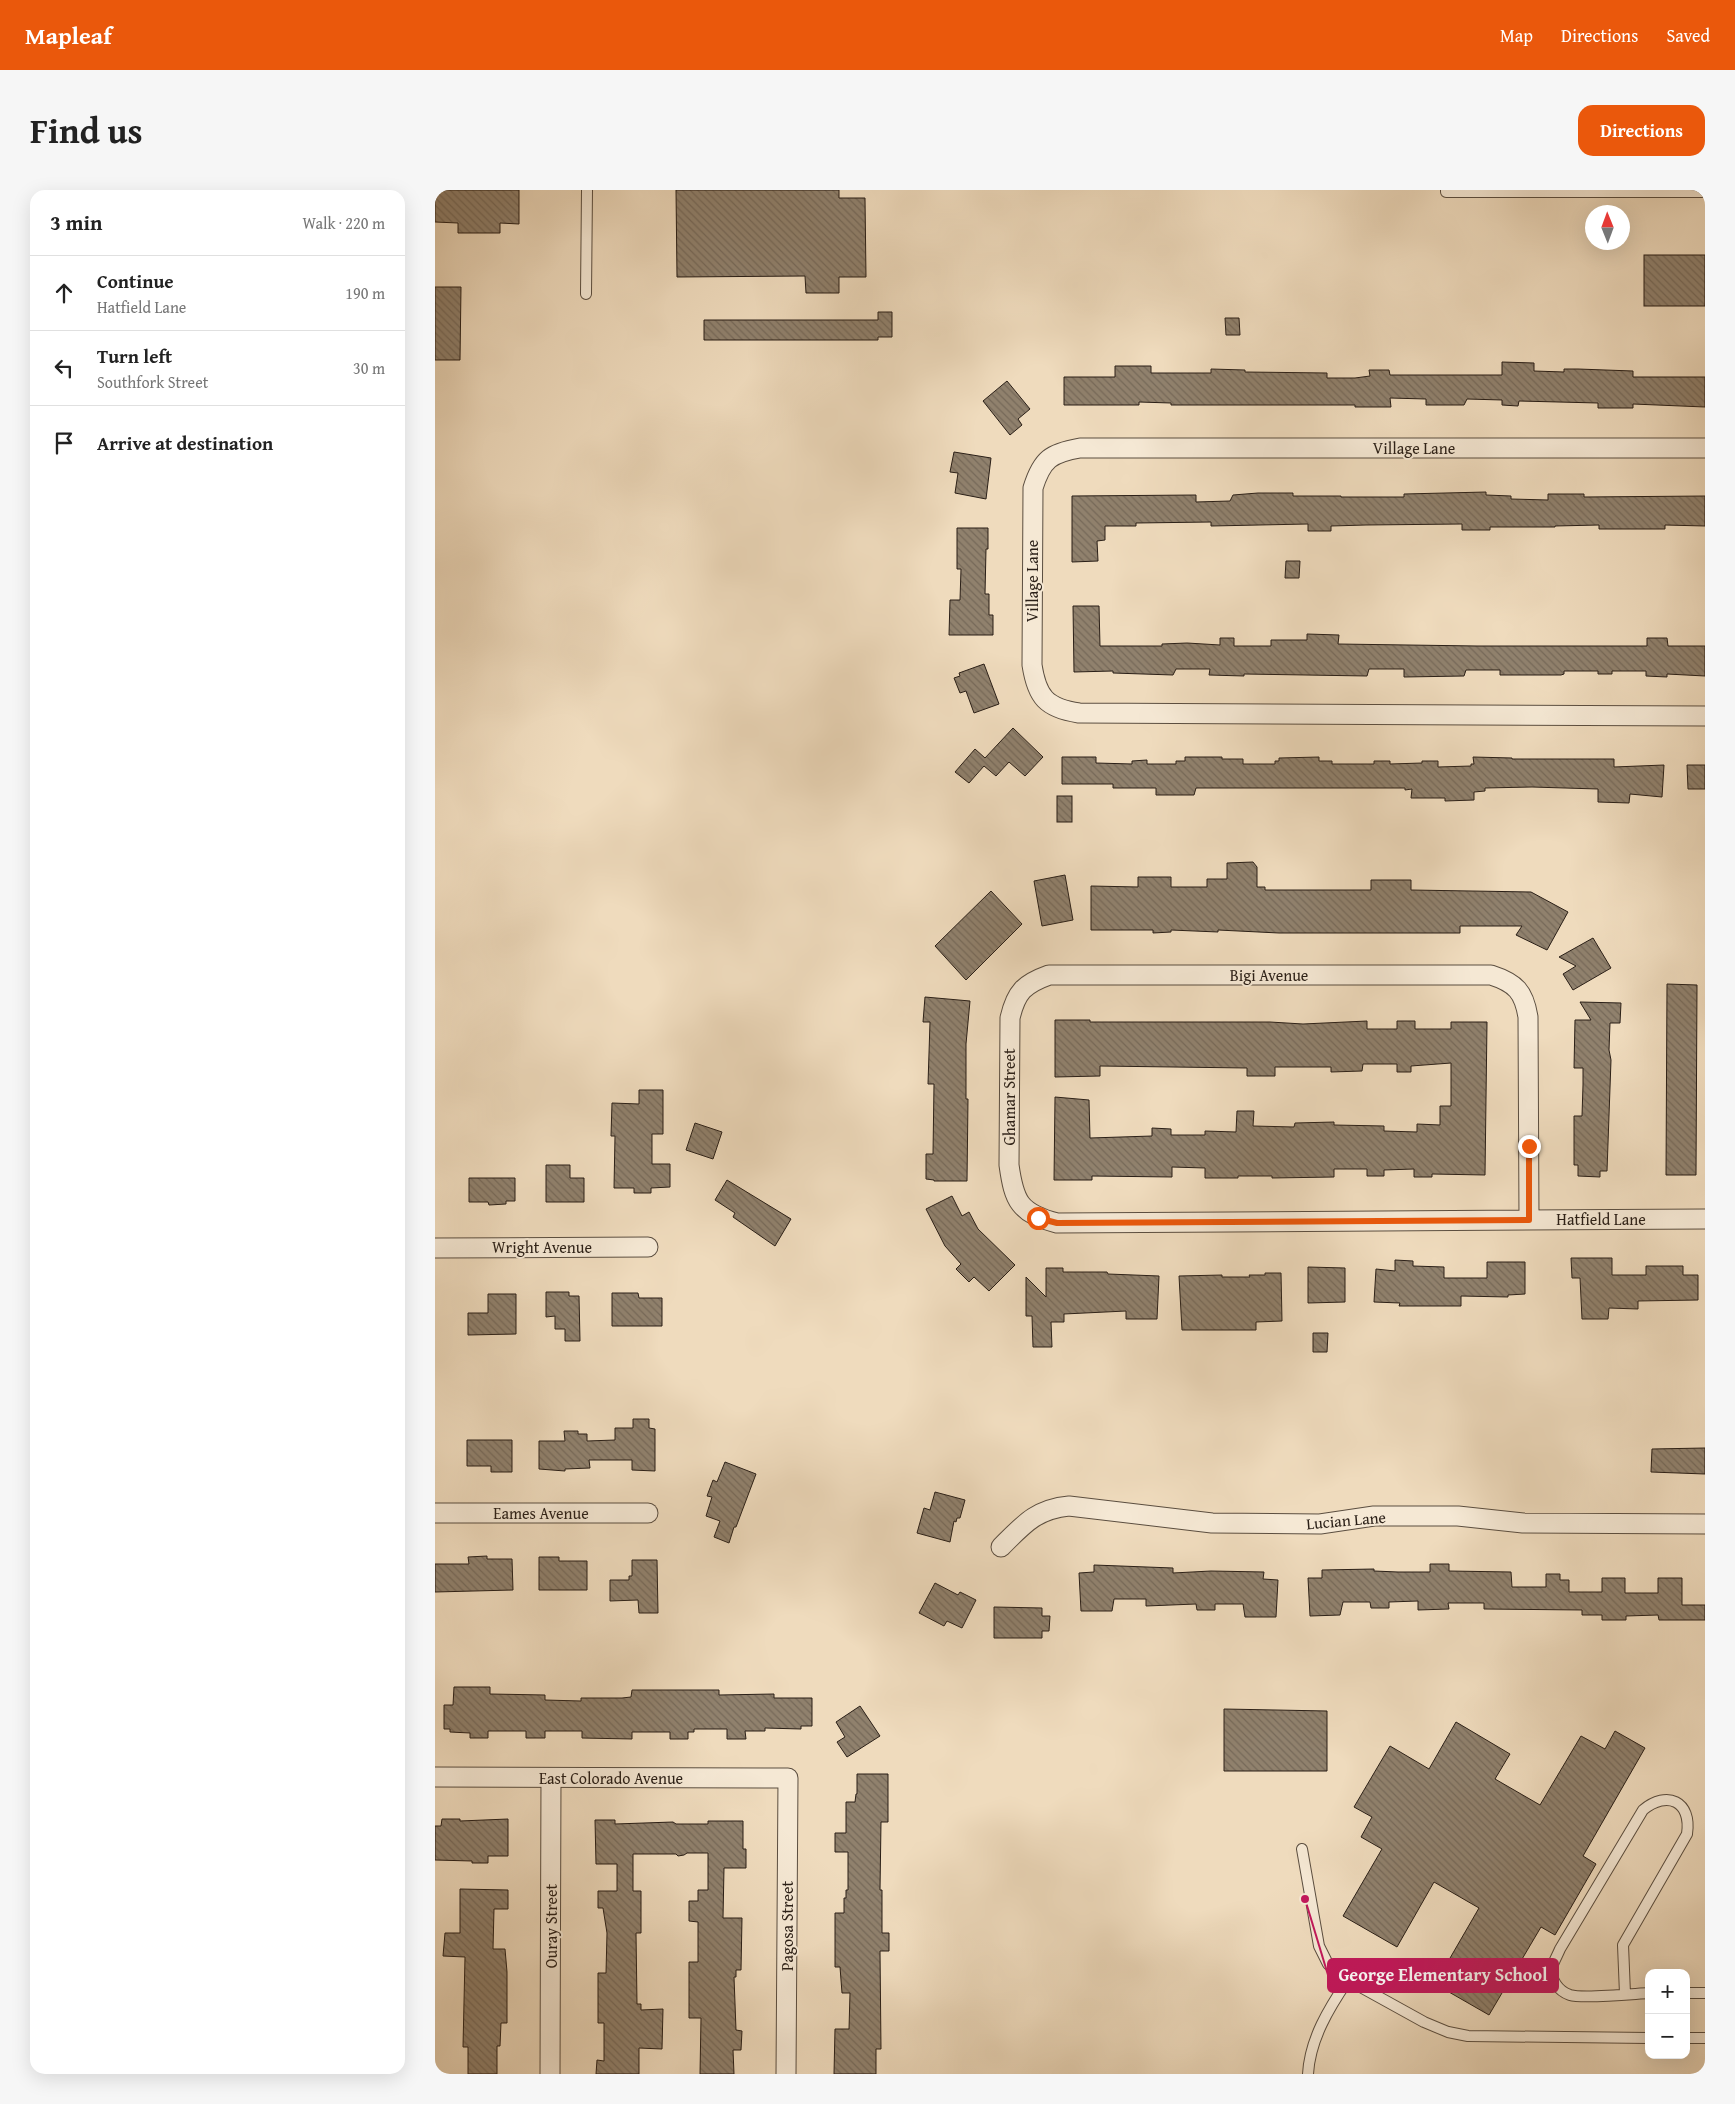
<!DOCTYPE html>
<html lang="en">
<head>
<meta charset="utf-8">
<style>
  :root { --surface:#fff; --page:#f6f6f6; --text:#222; --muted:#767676; --line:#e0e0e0; --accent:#ea580c }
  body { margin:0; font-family:"Gentium Book Plus",serif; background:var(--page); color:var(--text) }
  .controls { position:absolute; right:15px; bottom:15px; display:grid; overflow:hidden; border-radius:10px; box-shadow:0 5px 20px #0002 }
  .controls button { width:45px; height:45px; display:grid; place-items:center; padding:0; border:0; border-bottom:1px solid var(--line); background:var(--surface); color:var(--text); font:25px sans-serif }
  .compass { position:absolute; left:1150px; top:15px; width:45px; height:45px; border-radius:50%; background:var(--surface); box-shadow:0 5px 20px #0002; rotate:359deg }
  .stop { position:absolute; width:15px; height:15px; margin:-11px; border:4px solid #ea580c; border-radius:50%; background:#fff }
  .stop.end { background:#ea580c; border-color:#fff; box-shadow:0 1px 5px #0008 }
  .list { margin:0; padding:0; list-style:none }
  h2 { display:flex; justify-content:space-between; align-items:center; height:65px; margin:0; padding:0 20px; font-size:21px }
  h2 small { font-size:16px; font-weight:400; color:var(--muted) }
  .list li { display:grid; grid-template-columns:32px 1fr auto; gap:15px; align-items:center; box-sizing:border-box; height:75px; padding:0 20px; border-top:1px solid var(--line) }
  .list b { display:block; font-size:19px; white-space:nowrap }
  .list p { margin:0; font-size:16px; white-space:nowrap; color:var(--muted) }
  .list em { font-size:16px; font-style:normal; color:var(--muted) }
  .icon { flex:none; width:28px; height:28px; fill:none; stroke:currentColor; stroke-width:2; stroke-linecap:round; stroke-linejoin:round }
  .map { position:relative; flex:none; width:1270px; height:1884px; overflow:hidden; border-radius:15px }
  header { display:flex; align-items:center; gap:30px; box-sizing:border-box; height:70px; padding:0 25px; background:var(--accent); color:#fff }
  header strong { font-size:24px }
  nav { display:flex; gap:28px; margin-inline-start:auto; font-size:18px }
  .intro { display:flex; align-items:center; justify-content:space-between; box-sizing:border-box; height:120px; padding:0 30px }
  h1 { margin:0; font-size:35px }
  .button { padding:12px 22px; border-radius:15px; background:var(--accent); color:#fff; font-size:18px; font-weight:700 }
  main { display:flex; gap:30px; padding:0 30px }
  aside { flex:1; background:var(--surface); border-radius:15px; box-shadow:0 5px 20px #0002 }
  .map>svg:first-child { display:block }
  .building { fill:url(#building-back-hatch); stroke:#2a1f17 }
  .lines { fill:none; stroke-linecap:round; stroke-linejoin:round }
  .service-casing { stroke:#5b4e40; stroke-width:12 }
  .minor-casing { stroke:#5b4e40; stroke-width:21 }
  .service { stroke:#f5e8d4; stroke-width:10 }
  .minor { stroke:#f5e8d4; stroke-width:19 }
  .route { stroke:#ea580c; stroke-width:6 }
  .labels { text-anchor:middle; stroke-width:4; stroke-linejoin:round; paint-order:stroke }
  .street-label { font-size:16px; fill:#2a1f17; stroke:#f5e8d4 }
  .leader { fill:none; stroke:#c2185b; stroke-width:2 }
  .callout-dot { fill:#c2185b; stroke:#f5e8d4; stroke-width:2 }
  .callout { fill:#c2185b; stroke:#c2185b; stroke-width:2 }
  .callout-label { font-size:18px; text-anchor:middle; font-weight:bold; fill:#fff }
</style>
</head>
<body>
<header>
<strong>Mapleaf</strong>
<nav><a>Map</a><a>Directions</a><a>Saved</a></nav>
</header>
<div class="intro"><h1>Find us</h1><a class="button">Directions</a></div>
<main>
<aside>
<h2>3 min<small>Walk · 220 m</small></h2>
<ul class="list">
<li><svg class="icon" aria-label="ahead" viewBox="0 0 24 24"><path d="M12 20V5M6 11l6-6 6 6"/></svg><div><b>Continue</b><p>Hatfield Lane</p></div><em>190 m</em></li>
<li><svg class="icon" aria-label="left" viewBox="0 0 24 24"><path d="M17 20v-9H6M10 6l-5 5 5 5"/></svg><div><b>Turn left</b><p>Southfork Street</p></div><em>30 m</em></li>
<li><svg class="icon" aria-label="arrive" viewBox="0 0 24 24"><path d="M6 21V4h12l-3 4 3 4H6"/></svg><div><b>Arrive at destination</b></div></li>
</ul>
</aside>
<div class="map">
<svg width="1270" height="1884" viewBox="0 0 1270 1884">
  <defs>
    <pattern id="building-back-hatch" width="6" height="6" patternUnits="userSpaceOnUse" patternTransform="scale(1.25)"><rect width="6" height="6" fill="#90816d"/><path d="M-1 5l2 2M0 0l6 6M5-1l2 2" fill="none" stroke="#766959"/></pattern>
  </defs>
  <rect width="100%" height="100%" fill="#efdbbd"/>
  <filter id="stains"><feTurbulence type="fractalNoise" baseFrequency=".004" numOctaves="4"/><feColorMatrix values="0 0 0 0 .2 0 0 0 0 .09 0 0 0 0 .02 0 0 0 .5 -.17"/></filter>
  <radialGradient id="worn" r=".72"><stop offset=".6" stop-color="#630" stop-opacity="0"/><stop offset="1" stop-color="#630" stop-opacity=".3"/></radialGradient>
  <g class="building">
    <path d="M0,0H84V34L65,33V43H23V33L0,32Z"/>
    <path d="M241,0H404V8H430L431,87H404V103H371L370,86L242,87Z"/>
    <rect x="1209" y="65" width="61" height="51"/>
    <path d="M0,97H26L25,170H0Z"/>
    <path d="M443,122H457V147H443V150H269V130H443Z"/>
    <path d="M790,128H804L805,145H791Z"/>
    <path d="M1067,172L1099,173V181L1129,182V179H1143L1198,181V187H1270V217L1198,214V218H1163V213L1084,211L1083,216L1067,215V210L1032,209L1029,215H991V209L955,208L956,217H920V215H736V213L704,212V215H629V187H680V176H716V183H776V179L810,180V182L892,183V188H920L935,186L934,180H954L955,185H1067Z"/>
    <path d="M572,191L595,219L583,229L587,235L575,245L548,211Z"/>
    <path d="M519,262L556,268L551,309L520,303L523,283L515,282Z"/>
    <path d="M1051,302V305L1076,306V309L1113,310V304H1149V307L1270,306V336L1230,335V339H1164V335L1120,336V337H1055V340H1027V334L931,335L896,336V341H873V334L776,336V332L701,333V336H670V350L662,351L663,371L637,372V306L761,305V312L795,311L798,305L823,303H858V306H906V307H969V304Z"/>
    <path d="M522,338H553V359H551L550,404H554V425H558V445H514L515,410H525L526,379H522Z"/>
    <path d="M851,371H865L864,388H850Z"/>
    <path d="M638,416H664L665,456H727V454L752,453L785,455V448H799V456H836V450H872V444L904,445L903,454L1042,456H1212V448H1232L1233,456H1270V486L1232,484V487L1211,486V481H1177V484H1163V481H1129V484L1126,485H1065V480H1031L1029,486L969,487V479H934L932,486L809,484V486L774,485L775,479H741L738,485L678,483V481L639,482Z"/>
    <path d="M549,474L564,514L539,523L531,501L525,503L519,488L525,486L524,483Z"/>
    <path d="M578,538L608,567L590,586L574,572L561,586L549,576L534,593L520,582L540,559L550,568Z"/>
    <path d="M627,567H661V573L697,574V571L712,570V574H741V571H750V567H787V569H808V574H840V571H844V568L884,567V571H897V574H939V571H955V574L987,573V571H1003V577L1036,576V574H1039L1038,567L1077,568V569H1179V577L1229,575L1227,607L1195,604L1194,613L1163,612V599L1097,597L1050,598V601L1039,602V610L1010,611V608H976L977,599L970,600V598H761L759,605H721V598H678V594H627Z"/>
    <path d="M1252,575H1270V599H1253Z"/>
    <rect x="622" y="606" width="15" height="26"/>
    <path d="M818,672L822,677V697H830V700H936V690H976V700L1096,702L1133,722L1112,760L1081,745L1087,736H1025V743H844L783,740V742L736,740V742L718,743V740H656V696L703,697V687H736V697H772V689H792V673Z"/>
    <path d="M630,685L638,730L607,736L599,691Z"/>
    <path d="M556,701L587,734L531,790L500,756Z"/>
    <path d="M1158,748L1176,778L1138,800L1128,784L1141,776L1124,767Z"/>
    <path d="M1232,794L1262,795L1261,985H1231Z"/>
    <path d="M490,807L535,811L531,854V909H533L532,991H499V990L491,989V964H498L499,894H493L495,832H488Z"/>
    <path d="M1145,812L1186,813L1185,833H1175L1174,860L1176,870L1172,981H1165V987L1143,986V975H1139V926H1147L1148,895V878H1139L1140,830H1156Z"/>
    <path d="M620,830H655V832H835L868,834L932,831V839H962V831H980V839H1016V832H1052L1050,985L997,984V987H979V979L949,980V986H932V979H899V987L837,988V986H803V988H770V978L737,977V987L657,986V990H619L620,907L654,910L655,948L717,946V938L736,939V945H770V941L801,942L802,921H819L818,936L859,937L860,933L899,932V935L949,936V941L982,942V934L1005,935V916H1016V873L976,876V882H962V874H928L927,881L896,882V877H840V886H812V878L665,876V886L620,887Z"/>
    <path d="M204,900H228V944H217V974H235V997L216,998V1003H199V998H179L180,946H176L177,913L204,914Z"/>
    <path d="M260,933L287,942L278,969L251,960Z"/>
    <path d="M111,975H135V988H149V1012H111Z"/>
    <path d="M34,988H80V1011H71V1014L54,1015L53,1012H34Z"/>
    <path d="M292,990L356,1029L340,1056L298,1027L300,1023L280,1010Z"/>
    <path d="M517,1006L527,1026L534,1022L543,1039L580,1075L554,1101L539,1087L534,1092L521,1079L526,1074L510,1056L491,1019Z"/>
    <path d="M1136,1068H1177V1085H1211V1076H1248V1085H1263V1110L1203,1111V1119L1174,1118L1173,1129H1147L1145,1088H1137Z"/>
    <path d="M960,1070L978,1071V1076L1009,1077V1088H1052V1072H1090V1104L1073,1105V1107L1026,1106V1116H964L965,1113L939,1112L941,1079L960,1081Z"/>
    <path d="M873,1077L910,1078V1112L873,1113Z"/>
    <path d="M611,1078H628V1082H672L673,1084L724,1086L722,1129H691V1121L629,1124V1132H616L617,1157H598L597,1126H591V1087L611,1107Z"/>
    <path d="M830,1083H846L847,1131L821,1132V1140H747L744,1086L787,1085V1087H815L814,1085H830Z"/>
    <path d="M111,1102H134V1106H144L145,1151H130V1139H120V1126L111,1127Z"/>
    <path d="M177,1103H203L204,1108H227V1136H177Z"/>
    <path d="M53,1104H81V1144L33,1145V1123H53Z"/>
    <path d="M878,1143H893L892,1162H878Z"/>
    <path d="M198,1229H214V1238L220,1239V1281L197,1280V1270H154L155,1278L130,1279V1281L104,1279V1251H130L129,1241H143V1244H152V1251L180,1250V1238H198Z"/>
    <path d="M32,1250H77V1282H56V1276H32Z"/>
    <path d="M1270,1258V1284L1216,1282L1217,1259Z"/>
    <path d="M290,1272L321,1284L301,1337H299L294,1353L279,1347L285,1331L271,1326L277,1307L272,1306L278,1290L282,1292Z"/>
    <path d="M500,1302L530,1310L525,1328H522L521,1332L519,1331L515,1352L482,1343L489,1318L495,1320Z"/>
    <path d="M52,1366V1369H77L78,1400L0,1402V1374H34L33,1367Z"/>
    <path d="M104,1367H124V1371H152V1400H104Z"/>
    <path d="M197,1370H222L223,1423H204L203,1410L175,1411V1390H194V1386H197Z"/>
    <path d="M995,1374H1014V1381L1076,1382L1077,1397H1111V1384H1125V1390H1134V1402H1167V1388H1190V1403H1223V1388H1247V1415H1270V1430H1224L1223,1425L1191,1426V1430H1167V1425H1147V1420L1049,1419V1413H1013L1014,1419L983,1420V1411L954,1412V1418H936L935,1412H908L905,1425L875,1426L873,1388H887V1380L939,1379V1381L963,1382H995Z"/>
    <path d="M659,1375L738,1378V1383L776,1381L829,1382L828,1389L843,1390L841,1427H810L808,1414H780V1420H762L761,1414L711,1416V1409H679L677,1421H646L644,1383L659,1382Z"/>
    <path d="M500,1393L523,1405L525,1402L541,1410L527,1438L512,1431L509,1436L484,1423Z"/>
    <path d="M559,1417L607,1418V1426H615L614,1441H607V1448H559Z"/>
    <path d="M19,1497H55V1504L110,1505V1510L146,1511V1508H187L196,1507L197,1500H284V1505L339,1504V1508H377V1536H366V1539L330,1538V1541H310L311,1549H292V1539H259V1542H253V1549H235V1542H197V1549L147,1548V1541H110V1548H91V1541H53V1548H35V1543L15,1542V1539H9V1515H18Z"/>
    <path d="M425,1516L445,1546L412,1567L402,1552L410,1547L401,1532Z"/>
    <path d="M789,1519L892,1521V1581H789Z"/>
    <path d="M1021,1532L1075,1564L1060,1589L1105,1615L1146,1546L1170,1559L1180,1541L1210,1558L1148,1666L1161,1674L1120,1745L1106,1737L1054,1825L1000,1794L1044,1718L999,1692L962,1757L908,1726L947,1659L926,1647L937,1627L919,1617L955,1556L994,1579Z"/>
    <path d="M422,1584H453V1632H446L445,1700H447V1743H454V1761H445L446,1859H441V1884H399L400,1839H414L415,1803H407L405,1777H400V1723H409V1708H411V1700H413V1662H400V1643H411V1612H420L421,1604H422Z"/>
    <path d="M7,1629H25V1631L73,1629V1666H53V1673H37V1671L0,1670V1636H6Z"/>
    <path d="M160,1630H180V1634L238,1632L241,1634H273V1631H308V1659H311V1678H289L288,1728H307L306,1780H301V1787H299L301,1840L307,1841L306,1860H298L299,1884H265L266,1828H254V1772H263V1732L254,1731V1711H263V1700H273V1663H252L249,1665L243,1666L241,1664H198V1701H206V1743H201L202,1814H206V1820L228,1819L227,1859L204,1858V1884H161L162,1870L169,1871V1833H163V1783H171L172,1743L168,1718H163V1701H182V1674H161Z"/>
    <path d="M25,1699L73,1700V1719H59L58,1759H70L72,1782V1833H66L65,1856H62V1884H33V1857H28L30,1767L8,1766L10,1743H25Z"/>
  </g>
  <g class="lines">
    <defs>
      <g id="service">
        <path d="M1011,0V2H1270"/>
        <path d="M151,104L152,0"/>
        <path d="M867,1659L884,1756L893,1774L913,1790L989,1832L1013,1842L1033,1846L1214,1848"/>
        <path d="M1251,1803H1270"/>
        <path d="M1190,1804L1188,1755L1252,1644C1257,1611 1232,1600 1208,1620L1125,1759C1123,1764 1119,1771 1117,1777C1115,1789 1123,1801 1135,1805C1148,1809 1197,1804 1214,1803"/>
        <path d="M1251,1848H1270"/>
        <path d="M873,1884C875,1849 894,1818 913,1790"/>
      </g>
      <g id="minor">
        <path d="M1270,258H645C616,263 607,269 598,298L597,475C602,507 611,518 644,523L1270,526"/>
        <path d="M1094,1029L1093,827C1089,802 1081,793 1056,785H614C589,794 581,802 575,828L574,975C579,1011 584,1023 622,1033L1270,1029"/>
        <path d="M0,1058L213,1057"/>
        <path d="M0,1323H213"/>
        <path d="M566,1357C588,1335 601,1319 634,1316L777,1333L885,1334L939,1326H1023L1088,1333L1270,1334"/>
        <path d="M0,1587L353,1588L351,1884"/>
        <path d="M115,1884L116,1588"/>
      </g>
    </defs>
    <use href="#service" class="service-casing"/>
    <use href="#minor" class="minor-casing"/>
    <use href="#service" class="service"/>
    <use href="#minor" class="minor"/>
  </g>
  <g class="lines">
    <path class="route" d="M603,1028L622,1033L1094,1030V956"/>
  </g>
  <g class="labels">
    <g class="street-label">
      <text x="979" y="264">Village Lane</text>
      <text transform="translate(597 391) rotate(-90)" y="6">Village Lane</text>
      <text x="834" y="791">Bigi Avenue</text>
      <text transform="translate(574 907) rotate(-90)" y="6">Ghamar Street</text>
      <text x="1166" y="1035">Hatfield Lane</text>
      <text x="107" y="1063">Wright Avenue</text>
      <text x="106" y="1329">Eames Avenue</text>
      <text transform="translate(911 1330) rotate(-5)" y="6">Lucian Lane</text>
      <text x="176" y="1594">East Colorado Avenue</text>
      <text transform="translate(116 1736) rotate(-90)" y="6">Ouray Street</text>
      <text transform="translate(352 1736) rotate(-90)" y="6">Pagosa Street</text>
    </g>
  </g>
  <path class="leader" d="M870 1709L893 1785"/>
  <circle class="callout-dot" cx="870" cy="1709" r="5"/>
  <rect class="callout" x="893" y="1769" width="230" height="33" rx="5"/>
  <g class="callout-label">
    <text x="1008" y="1791">George Elementary School</text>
  </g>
  <rect width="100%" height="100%" filter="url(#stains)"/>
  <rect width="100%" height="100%" fill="url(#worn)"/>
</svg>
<div class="controls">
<button>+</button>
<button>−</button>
</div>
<svg class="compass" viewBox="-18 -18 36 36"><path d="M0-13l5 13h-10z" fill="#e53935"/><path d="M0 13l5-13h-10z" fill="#767676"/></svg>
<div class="stop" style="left:603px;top:1028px"></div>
<div class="stop end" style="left:1094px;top:956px"></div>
</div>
</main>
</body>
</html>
